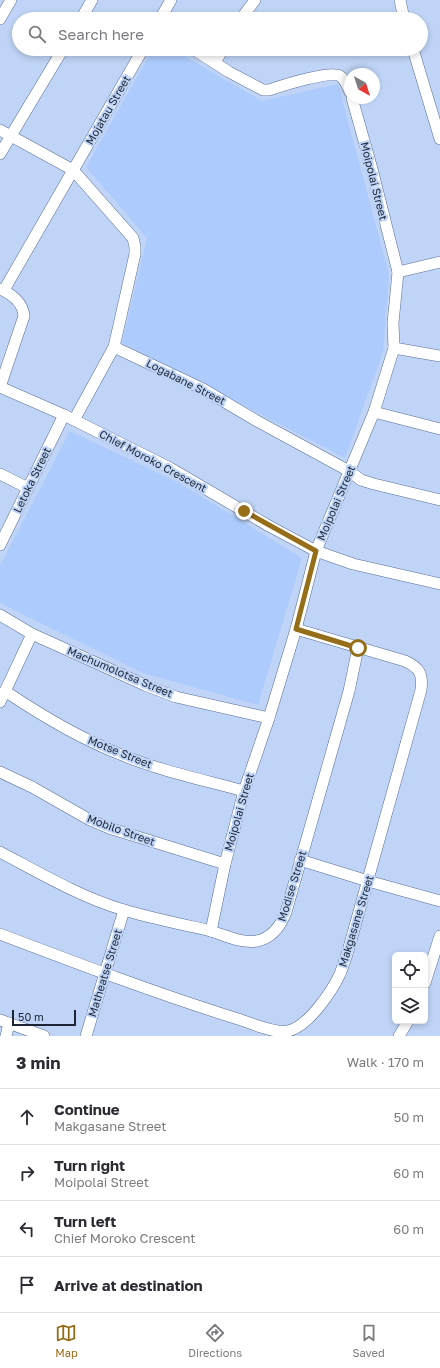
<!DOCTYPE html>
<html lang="en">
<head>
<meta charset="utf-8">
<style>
  :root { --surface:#fff; --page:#f7f7f7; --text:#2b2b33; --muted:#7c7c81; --line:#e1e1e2; --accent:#966e19 }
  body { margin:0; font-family:"Golos Text",sans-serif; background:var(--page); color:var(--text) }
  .controls { position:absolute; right:12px; bottom:12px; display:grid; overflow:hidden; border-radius:6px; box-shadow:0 2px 6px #0003 }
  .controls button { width:36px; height:36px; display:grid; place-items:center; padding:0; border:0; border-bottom:1px solid var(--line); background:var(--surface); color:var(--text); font:20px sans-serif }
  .compass { position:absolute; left:344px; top:68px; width:36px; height:36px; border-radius:50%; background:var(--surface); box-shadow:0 2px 6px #0003; rotate:141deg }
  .scale { position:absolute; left:12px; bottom:10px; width:64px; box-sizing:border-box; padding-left:4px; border:2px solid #1c2535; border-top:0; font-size:11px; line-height:14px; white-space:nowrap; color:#1c2535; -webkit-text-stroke:3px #bfd4f6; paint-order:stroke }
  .stop { position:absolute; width:12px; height:12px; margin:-9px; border:3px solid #966e19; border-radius:50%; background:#fff }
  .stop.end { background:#966e19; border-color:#fff; box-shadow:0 1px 4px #0008 }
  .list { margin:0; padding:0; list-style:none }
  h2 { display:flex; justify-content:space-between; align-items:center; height:52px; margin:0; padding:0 16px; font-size:17px }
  h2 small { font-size:13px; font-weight:400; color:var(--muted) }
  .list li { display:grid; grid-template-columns:26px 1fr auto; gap:12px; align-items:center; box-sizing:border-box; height:56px; padding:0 16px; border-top:1px solid var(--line) }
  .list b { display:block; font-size:15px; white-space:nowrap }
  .list p { margin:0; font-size:13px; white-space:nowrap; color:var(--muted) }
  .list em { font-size:13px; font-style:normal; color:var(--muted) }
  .icon { flex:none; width:22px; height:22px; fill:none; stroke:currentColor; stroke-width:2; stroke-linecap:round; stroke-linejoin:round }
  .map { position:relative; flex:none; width:440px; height:1036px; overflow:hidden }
  .search { position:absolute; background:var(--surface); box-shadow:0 2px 6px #0003; left:12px; right:12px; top:12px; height:44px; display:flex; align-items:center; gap:10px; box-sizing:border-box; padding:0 14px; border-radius:22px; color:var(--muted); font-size:15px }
  .sheet { height:276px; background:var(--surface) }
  nav { display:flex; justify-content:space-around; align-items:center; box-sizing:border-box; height:56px; border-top:1px solid var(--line); background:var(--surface); font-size:11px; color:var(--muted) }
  nav a { display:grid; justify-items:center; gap:2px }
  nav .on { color:var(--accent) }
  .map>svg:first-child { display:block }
  .built { fill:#adcbfc }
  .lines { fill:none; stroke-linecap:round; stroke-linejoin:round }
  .minor-casing { stroke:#576e94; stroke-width:12 }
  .minor { stroke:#fff; stroke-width:11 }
  .route { stroke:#966e19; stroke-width:5 }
  .labels { text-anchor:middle; stroke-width:4; stroke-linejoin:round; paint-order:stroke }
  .street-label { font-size:11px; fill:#1c2535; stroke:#bfd4f6 }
</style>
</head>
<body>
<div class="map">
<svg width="440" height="1036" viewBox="0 0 440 1036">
  <rect width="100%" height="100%" fill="#bfd4f6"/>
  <g class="built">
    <path d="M153,49H172L262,101L338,84L389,274L383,352L345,458L122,343L147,238L86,167Z"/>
    <path d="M70,431L181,484L302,558L258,705L143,673L0,603V566Z"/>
  </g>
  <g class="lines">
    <defs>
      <g id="minor">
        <path d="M400,0L404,19"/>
        <path d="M0,19L11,0"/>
        <path d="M81,19L92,0"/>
        <path d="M160,19L171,0"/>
        <path d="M241,19L255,0"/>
        <path d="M193,49L229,72L263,90H269C281,86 331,70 340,76C345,79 348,87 350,92"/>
        <path d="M413,49L440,139"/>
        <path d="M215,62L223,49"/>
        <path d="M0,130L73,170L133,238L135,247V254L114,347L74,420"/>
        <path d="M0,154L63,49"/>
        <path d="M398,272L440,262"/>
        <path d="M0,289C12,294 23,303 24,316L0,387"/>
        <path d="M4,290L143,49"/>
        <path d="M114,347L203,389L257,421L349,471L361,480L374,484L440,500"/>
        <path d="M394,348L440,356"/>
        <path d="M0,387L64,415L170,468L269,526L316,551L353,564L440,584"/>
        <path d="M374,412L440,429"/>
        <path d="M0,474L28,488"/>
        <path d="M0,545L64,415"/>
        <path d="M0,615L32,634L145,685L176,697L269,718"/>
        <path d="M5,691C42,716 81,739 122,755C161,771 204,780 244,791"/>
        <path d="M0,702L32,634"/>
        <path d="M0,772L32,787L90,820L109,828L225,864"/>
        <path d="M0,852C40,873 80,897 124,910C151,918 180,924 207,930C223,934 240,944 257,941C272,938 281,925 286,912L349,691L358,648"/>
        <path d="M300,860L368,881L440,901"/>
        <path d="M211,931L225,864L244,791L269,718L296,629L316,551L374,412L394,348L393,323L398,272L372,169L352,98"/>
        <path d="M0,934C79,964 158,994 238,1019C251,1023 275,1034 288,1031C308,1027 332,991 340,974C343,966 346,958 348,951L421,690C423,674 420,668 405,661L296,629"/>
        <path d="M425,983L440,936"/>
        <path d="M0,1020L44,1036"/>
        <path d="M6,1036L9,1023"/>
        <path d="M86,1036L124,910"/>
        <path d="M399,1036L408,1021"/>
      </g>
    </defs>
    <use href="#minor" class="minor-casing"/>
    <use href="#minor" class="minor"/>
  </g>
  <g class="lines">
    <path class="route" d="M244,511L316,551L296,629L358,648"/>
  </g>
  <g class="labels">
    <g class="street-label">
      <text transform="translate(108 110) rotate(-60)" y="4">Mojatau Street</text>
      <text transform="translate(374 181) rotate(76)" y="4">Moipolai Street</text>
      <text transform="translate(186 382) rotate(27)" y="4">Logabane Street</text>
      <text transform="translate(153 461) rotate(28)" y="4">Chief Moroko Crescent</text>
      <text transform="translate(32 480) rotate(-64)" y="4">Letoka Street</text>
      <text transform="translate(336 503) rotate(-67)" y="4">Moipolai Street</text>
      <text transform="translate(120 672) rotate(23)" y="4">Machumolotsa Street</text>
      <text transform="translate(120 752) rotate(22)" y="4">Motse Street</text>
      <text transform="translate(239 812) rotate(-74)" y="4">Moipolai Street</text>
      <text transform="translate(121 830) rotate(20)" y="4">Mobilo Street</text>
      <text transform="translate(292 886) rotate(-73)" y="4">Modise Street</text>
      <text transform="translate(356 921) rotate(-73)" y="4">Makgasane Street</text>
      <text transform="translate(105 973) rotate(-73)" y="4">Matheatse Street</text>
    </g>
  </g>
</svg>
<div class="controls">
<button><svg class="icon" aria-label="locate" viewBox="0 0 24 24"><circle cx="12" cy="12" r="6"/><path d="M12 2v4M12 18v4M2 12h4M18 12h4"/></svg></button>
<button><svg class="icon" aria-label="layers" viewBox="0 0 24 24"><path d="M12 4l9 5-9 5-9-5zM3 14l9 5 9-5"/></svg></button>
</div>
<svg class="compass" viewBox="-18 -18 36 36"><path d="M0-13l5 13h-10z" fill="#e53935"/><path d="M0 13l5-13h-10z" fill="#7c7c81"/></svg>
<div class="scale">50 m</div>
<div class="stop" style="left:358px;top:648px"></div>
<div class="stop end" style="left:244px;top:511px"></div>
<div class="search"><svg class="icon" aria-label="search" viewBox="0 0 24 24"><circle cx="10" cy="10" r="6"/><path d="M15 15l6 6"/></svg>Search here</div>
</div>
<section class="sheet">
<h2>3 min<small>Walk · 170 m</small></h2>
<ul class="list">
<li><svg class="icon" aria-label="ahead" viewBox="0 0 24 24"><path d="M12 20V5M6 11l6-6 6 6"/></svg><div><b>Continue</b><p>Makgasane Street</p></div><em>50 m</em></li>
<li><svg class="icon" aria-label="right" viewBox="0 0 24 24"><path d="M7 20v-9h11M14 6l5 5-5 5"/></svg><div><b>Turn right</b><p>Moipolai Street</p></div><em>60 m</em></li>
<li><svg class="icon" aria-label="left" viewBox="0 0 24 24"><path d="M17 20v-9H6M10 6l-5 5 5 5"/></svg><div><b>Turn left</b><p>Chief Moroko Crescent</p></div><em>60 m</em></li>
<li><svg class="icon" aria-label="arrive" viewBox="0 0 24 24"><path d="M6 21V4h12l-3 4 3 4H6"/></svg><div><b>Arrive at destination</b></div></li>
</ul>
</section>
<nav>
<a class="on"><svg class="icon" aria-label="map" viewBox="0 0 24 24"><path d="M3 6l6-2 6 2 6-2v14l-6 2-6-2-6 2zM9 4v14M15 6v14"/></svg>Map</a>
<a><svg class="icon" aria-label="directions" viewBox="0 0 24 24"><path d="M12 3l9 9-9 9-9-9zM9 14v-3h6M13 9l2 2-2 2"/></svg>Directions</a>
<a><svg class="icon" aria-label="saved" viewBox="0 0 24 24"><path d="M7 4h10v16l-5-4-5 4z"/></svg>Saved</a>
</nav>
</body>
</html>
